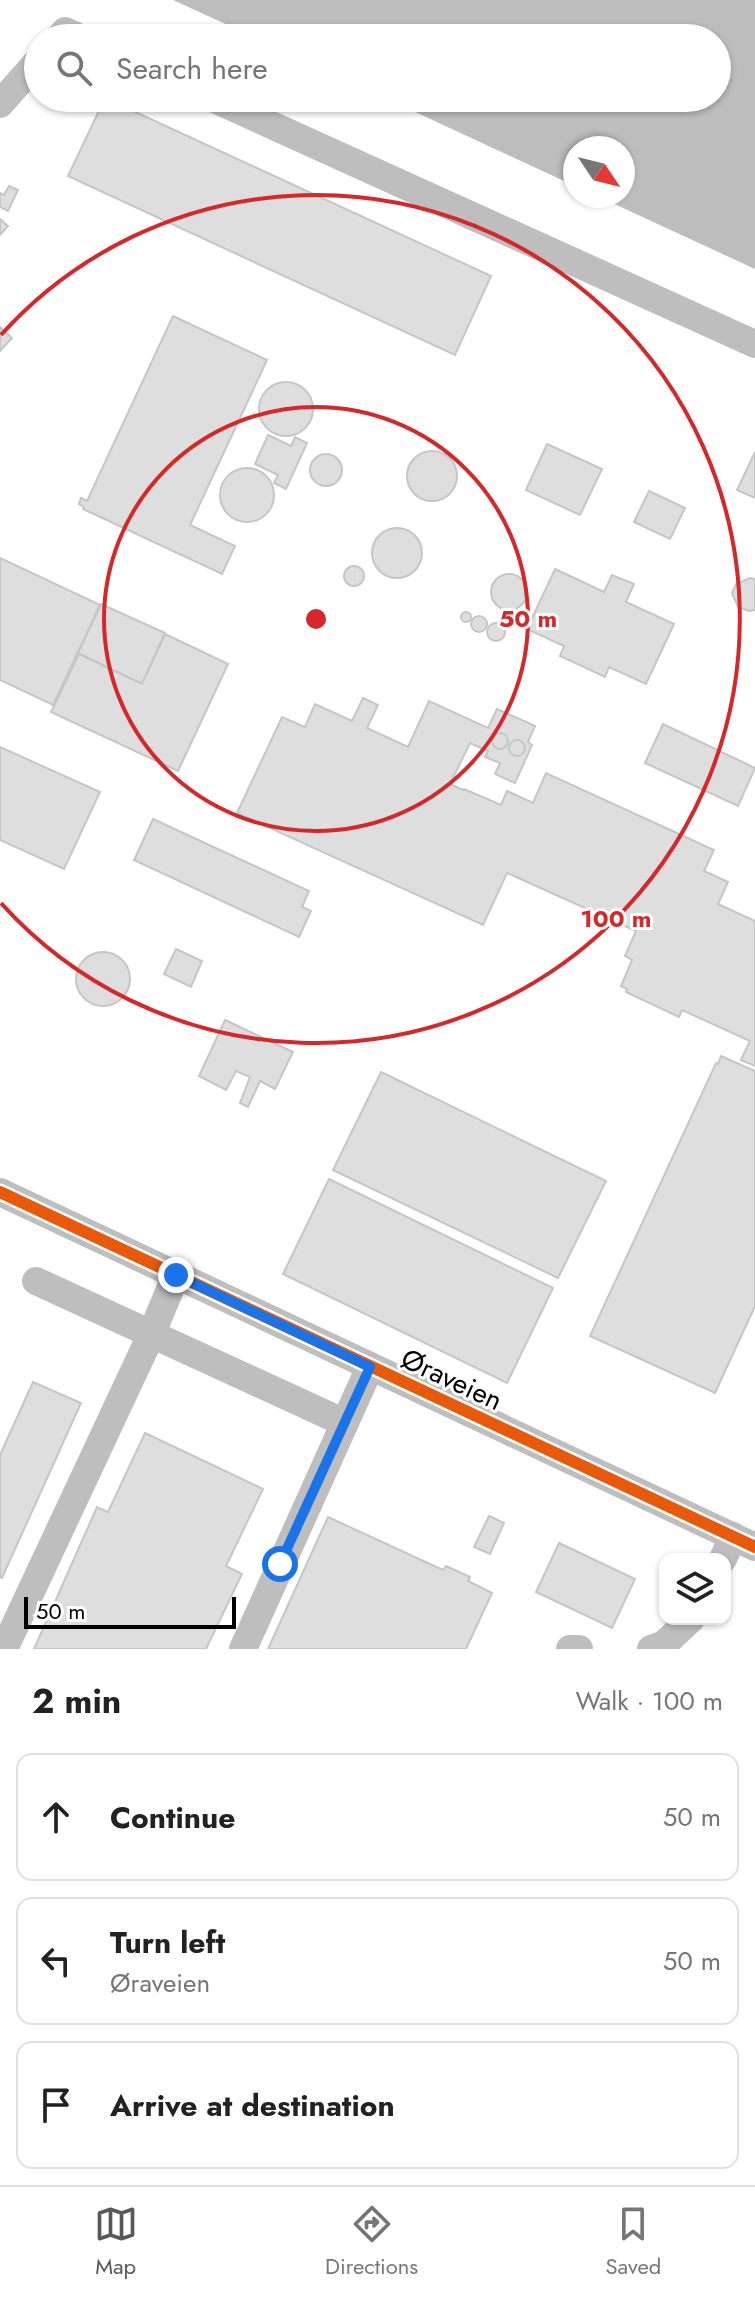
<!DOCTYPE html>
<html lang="en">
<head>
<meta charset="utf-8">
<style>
  :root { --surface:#fff; --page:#f6f6f6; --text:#222; --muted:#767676; --line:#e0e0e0; --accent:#595959 }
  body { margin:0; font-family:Jost,sans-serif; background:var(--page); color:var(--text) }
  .controls { position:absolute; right:24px; bottom:24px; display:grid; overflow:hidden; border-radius:16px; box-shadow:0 2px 6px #0004 }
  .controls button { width:72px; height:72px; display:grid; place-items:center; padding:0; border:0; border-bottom:2px solid var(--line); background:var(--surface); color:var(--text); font:40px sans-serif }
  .compass { position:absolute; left:563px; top:136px; width:72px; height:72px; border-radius:50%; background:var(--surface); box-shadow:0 2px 6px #0004; rotate:125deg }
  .scale { position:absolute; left:24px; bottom:20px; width:212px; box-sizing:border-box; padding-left:8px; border:4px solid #000; border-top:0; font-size:22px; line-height:28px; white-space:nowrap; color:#000; -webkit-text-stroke:6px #fff; paint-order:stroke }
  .stop { position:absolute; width:24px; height:24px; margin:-18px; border:6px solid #1a73e8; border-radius:50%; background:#fff }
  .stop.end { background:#1a73e8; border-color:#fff; box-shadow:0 2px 8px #0008 }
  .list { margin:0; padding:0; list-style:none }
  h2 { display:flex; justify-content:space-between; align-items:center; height:104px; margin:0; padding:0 32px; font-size:34px }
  h2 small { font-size:26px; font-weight:400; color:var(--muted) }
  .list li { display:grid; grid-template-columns:52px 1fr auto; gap:24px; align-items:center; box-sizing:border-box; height:128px; margin:0 16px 16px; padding:0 16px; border:2px solid var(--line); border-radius:16px }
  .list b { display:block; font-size:30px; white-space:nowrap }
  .list p { margin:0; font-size:26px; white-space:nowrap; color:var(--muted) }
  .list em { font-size:26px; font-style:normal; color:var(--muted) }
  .icon { flex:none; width:44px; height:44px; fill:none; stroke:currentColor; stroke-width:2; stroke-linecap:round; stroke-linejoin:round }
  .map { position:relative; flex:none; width:755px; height:1649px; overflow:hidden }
  .search { position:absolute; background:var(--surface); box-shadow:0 2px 6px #0004; left:24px; right:24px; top:24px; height:88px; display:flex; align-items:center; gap:20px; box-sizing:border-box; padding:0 28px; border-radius:44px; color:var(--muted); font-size:30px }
  .sheet { height:536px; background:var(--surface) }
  nav { display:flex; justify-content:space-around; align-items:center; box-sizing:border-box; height:112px; border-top:2px solid var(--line); background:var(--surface); font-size:22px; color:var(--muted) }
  nav a { display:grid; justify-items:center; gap:4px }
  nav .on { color:var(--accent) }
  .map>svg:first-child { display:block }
  .water { fill:#bdbdbd }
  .building { fill:#dedede; stroke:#c6c6c6; stroke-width:2 }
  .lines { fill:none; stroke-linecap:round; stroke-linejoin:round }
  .minor { stroke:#bebebe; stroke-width:28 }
  .cycleway-casing { stroke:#fff; stroke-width:17 }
  .cycleway { stroke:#e8590c; stroke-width:12 }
  .route { stroke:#1a73e8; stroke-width:10 }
  .ring { fill:none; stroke:#d62828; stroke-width:4 }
  .labels { text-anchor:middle; stroke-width:6; stroke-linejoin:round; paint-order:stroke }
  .street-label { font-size:28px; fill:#000; stroke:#fff }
  .centre { fill:#d62828; stroke:#fff; stroke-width:4 }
  .ring-label { font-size:24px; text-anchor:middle; font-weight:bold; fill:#d62828; stroke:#fff; stroke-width:6; stroke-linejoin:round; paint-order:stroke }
</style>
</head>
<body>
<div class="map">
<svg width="755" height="1649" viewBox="0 0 755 1649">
  <rect width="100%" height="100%" fill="#fff"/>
  <path class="water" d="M173,0H755V269L597,196H623V148H575V186L385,98H717V38H256Z"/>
  <g class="building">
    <path d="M105,98L491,276L455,355L68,176Z"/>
    <path d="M9,186L18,190L8,211L0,207V193L4,195Z"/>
    <path d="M0,219L8,226L0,235Z"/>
    <path d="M173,316L267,360L190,525L235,546L222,574L83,509L84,507L79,504L81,498L87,501Z"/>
    <path d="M0,327L12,338L0,351Z"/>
    <circle cx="286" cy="409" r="27"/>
    <path d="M268,435L291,446L295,437L307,443L286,489L274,483L278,475L255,464Z"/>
    <path d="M547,444L602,469L580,515L526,490Z"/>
    <circle cx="432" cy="476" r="25"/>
    <path d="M755,452V498L737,490Z"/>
    <circle cx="326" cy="470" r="16"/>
    <circle cx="247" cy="495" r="27"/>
    <path d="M649,491L685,508L670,539L634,522Z"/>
    <circle cx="397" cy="553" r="25"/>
    <path d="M0,558L100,605L53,705L0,680Z"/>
    <circle cx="354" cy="576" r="10"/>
    <path d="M555,569L604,592L612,575L634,584L626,602L674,624L646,684L609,667L605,677L560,656L564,646L527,629Z"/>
    <circle cx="509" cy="592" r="18"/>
    <path d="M750,578L755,579V610L749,611L738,607L732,593L736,584Z"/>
    <path d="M101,604L165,633L142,684L78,653Z"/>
    <circle cx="466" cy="617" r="5"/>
    <circle cx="479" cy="624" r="8"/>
    <circle cx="496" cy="632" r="9"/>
    <path d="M165,634L228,664L178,771L51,712L79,654L142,684Z"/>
    <path d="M363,698L378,705L367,728L408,747L429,701L488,728L497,709L535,726L528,742L532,745L515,783L495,774L500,763L485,757L488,751L470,743L450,784L463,790L464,789L501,805L507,791L533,803L546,773L714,850L704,871L728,882L718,904L755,921V1066L741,1060L750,1041L682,1010L679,1017L626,992L627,989L621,986L632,960L625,956L636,931L507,873L483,925L237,813L282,717L305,727L315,704L352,721Z"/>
    <path d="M663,724L755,768L738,806L645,763Z"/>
    <circle cx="500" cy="741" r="8"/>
    <circle cx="517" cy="748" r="8"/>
    <path d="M0,747L100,792L64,869L0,840Z"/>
    <path d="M153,819L309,891L302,907L311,911L299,937L134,860Z"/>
    <path d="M176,949L202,961L191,987L164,974Z"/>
    <circle cx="103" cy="979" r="27"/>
    <path d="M225,1020L293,1052L275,1089L260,1081L248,1107L240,1103L250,1077L236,1071L226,1090L199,1076Z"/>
    <path d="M721,1056L755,1071V1306L715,1393L590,1336L716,1063L718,1064Z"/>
    <path d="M381,1072L606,1181L558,1278L333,1170Z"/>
    <path d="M329,1179L553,1288L507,1383L283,1274Z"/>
    <path d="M33,1382L81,1403L2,1578L0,1577V1455Z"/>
    <path d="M145,1433L263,1489L226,1566L242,1574L206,1649H34L97,1507L108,1512Z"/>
    <path d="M489,1516L504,1523L490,1554L474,1547Z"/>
    <path d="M328,1517L443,1570L446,1566L470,1577L468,1581L492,1593L466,1649H268Z"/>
    <path d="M559,1543L635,1579L612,1628L536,1592Z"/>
  </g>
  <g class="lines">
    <g class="minor">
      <path d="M59,38L65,31L80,38"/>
      <path d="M212,98L755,344"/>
      <path d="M0,104L38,61"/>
      <path d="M0,1192L755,1547"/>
      <path d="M36,1281L345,1423"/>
      <path d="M723,1559L733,1536"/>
      <path d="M4,1649L151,1335L176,1275"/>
      <path d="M243,1649L370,1367"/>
      <path d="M570,1649H579"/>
      <path d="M651,1649L664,1644L691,1619"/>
    </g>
    <defs>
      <path id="cycleway" d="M0,1192L755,1547"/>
    </defs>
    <use href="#cycleway" class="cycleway-casing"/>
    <use href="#cycleway" class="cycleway"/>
  </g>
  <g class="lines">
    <path class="route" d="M176,1275L370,1367L280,1564"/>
  </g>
  <g class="ring">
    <circle cx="316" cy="619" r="212"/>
    <path d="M1 335A424 424 0 1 1 1 903"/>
  </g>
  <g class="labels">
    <g class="street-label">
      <text transform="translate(452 1379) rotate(25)" y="10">Øraveien</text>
    </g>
  </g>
  <circle cx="316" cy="619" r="12" class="centre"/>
  <g class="ring-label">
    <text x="528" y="627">50 m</text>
    <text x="616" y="927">100 m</text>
  </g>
</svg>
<div class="controls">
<button><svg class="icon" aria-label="layers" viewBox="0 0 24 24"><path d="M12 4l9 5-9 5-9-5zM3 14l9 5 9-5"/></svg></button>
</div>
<svg class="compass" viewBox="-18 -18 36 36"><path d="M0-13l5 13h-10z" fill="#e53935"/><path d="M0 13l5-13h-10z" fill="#767676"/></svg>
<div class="scale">50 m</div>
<div class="stop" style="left:280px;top:1564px"></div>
<div class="stop end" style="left:176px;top:1275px"></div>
<div class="search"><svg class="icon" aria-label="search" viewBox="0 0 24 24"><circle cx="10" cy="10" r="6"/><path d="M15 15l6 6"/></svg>Search here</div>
</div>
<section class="sheet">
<h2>2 min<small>Walk · 100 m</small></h2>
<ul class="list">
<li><svg class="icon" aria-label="ahead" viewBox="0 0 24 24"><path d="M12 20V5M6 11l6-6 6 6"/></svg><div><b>Continue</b></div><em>50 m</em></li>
<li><svg class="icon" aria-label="left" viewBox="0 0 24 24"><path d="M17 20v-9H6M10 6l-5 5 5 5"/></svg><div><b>Turn left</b><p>Øraveien</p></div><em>50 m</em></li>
<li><svg class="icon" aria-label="arrive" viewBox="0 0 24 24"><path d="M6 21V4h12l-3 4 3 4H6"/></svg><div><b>Arrive at destination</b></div></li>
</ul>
</section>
<nav>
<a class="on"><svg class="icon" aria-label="map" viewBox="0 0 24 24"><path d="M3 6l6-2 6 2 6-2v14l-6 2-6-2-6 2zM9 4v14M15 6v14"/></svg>Map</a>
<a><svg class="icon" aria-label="directions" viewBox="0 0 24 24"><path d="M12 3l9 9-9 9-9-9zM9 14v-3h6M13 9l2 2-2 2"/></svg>Directions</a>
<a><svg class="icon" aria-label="saved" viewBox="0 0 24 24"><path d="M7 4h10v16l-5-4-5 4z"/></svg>Saved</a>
</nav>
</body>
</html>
